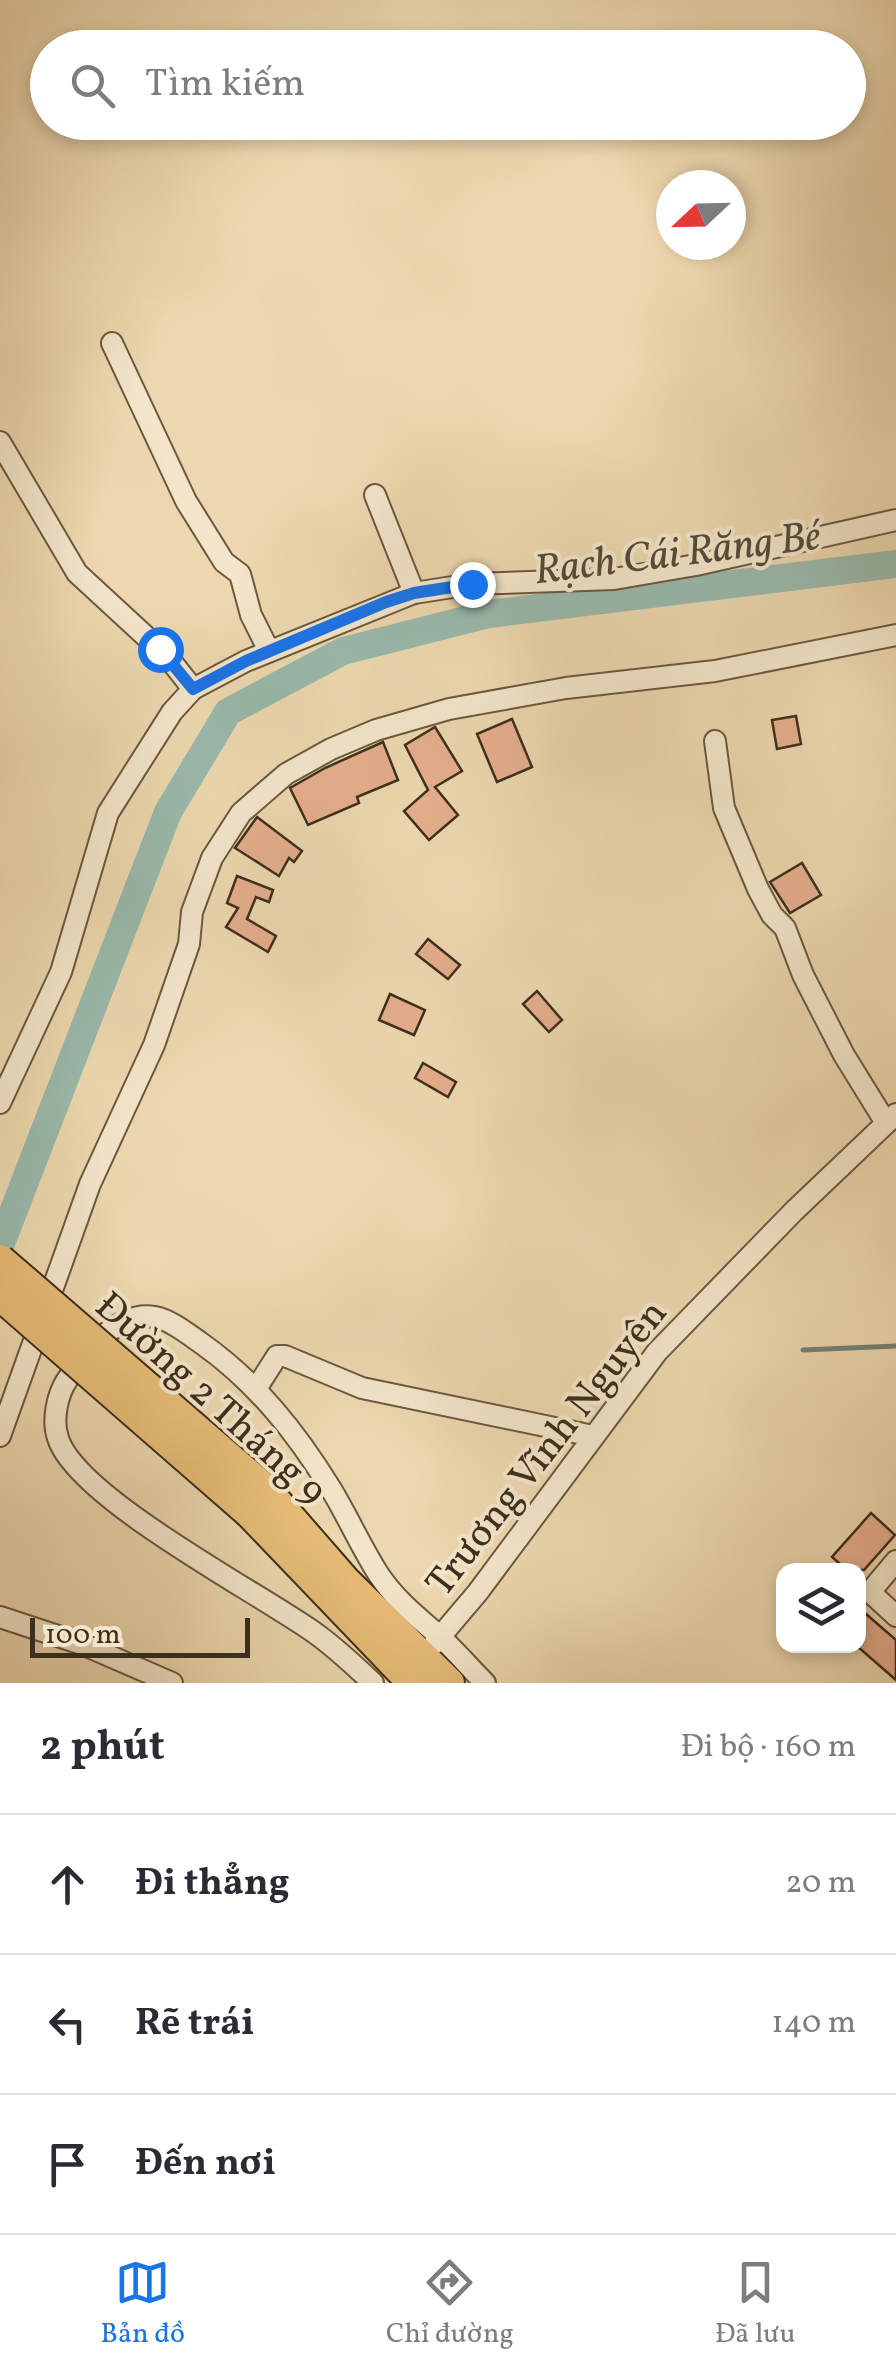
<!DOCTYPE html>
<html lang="vi">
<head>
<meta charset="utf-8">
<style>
  :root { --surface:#fff; --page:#f2f2f3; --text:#2b2b33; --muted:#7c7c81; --line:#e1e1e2; --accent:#1a73e8 }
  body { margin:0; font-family:Vollkorn,serif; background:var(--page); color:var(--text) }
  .controls { position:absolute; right:30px; bottom:30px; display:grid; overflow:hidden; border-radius:20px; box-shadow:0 5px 15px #0003 }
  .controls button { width:90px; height:90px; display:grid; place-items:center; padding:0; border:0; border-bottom:2px solid var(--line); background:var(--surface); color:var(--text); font:50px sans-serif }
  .compass { position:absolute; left:656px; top:170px; width:90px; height:90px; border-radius:50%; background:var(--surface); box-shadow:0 5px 15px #0003; rotate:248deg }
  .scale { position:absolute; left:30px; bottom:25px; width:220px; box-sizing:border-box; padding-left:10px; border:5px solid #3e2f1c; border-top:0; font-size:28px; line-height:35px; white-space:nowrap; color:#3e2f1c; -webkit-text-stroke:8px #f3e5ca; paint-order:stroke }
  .stop { position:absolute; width:30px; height:30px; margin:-22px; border:8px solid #1a73e8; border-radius:50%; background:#fff }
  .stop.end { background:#1a73e8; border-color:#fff; box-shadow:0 2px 10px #0008 }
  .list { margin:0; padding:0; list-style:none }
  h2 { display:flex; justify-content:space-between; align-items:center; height:130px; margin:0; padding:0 40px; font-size:42px }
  h2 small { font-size:32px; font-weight:400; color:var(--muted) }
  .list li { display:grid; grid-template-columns:65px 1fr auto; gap:30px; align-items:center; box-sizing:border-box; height:140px; padding:0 40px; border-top:2px solid var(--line) }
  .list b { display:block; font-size:38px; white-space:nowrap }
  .list em { font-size:32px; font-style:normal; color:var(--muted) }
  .icon { flex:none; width:55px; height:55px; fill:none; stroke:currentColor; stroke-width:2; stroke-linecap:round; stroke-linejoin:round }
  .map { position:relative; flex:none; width:896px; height:1683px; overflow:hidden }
  .search { position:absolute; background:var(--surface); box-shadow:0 5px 15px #0003; left:30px; right:30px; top:30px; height:110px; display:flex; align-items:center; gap:25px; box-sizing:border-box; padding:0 35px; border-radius:55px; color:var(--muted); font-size:38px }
  .sheet { height:550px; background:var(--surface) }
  nav { display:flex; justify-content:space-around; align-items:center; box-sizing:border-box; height:140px; border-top:2px solid var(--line); background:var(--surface); font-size:28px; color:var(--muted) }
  nav a { display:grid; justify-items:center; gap:5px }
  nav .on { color:var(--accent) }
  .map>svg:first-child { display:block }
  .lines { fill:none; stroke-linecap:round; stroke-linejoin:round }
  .stream { stroke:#758272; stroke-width:5 }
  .river { stroke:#99b9ac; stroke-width:28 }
  .building { fill:#e5ae8d; stroke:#3e2f1c; stroke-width:2.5 }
  .minor-casing { stroke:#6a5940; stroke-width:24 }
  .highway-casing { stroke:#3e2f1c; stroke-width:34 }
  .minor { stroke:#f3e5ca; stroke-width:20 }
  .highway { stroke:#e6bc77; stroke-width:30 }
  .highway-bridge-casing { stroke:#3e2f1c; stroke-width:34; stroke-linecap:butt }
  .highway-bridge { stroke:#e6bc77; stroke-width:30 }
  .route { stroke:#1a73e8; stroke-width:12 }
  .labels { text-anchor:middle; stroke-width:8; stroke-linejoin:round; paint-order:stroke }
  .street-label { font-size:40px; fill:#3e2f1c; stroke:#f3e5ca }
  .water-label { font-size:42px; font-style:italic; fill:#504b39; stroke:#f3e5ca }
</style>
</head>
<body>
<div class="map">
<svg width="896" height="1683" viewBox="0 0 896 1683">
  <rect width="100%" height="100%" fill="#ecd7ae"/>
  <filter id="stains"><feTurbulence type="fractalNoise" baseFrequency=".002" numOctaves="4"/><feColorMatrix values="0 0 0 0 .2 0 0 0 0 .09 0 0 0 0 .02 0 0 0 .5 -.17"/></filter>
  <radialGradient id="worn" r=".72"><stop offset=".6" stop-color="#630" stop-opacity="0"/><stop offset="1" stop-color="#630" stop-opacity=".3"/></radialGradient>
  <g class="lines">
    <path class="stream" d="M803,1350L896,1346"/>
    <path class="river" d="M0,1246L168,812L228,712L343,651L489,614L896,564"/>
  </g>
  <g class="building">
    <path d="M796,716L801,744L777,749L772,720Z"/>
    <path d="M512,719L532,767L497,782L477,734Z"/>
    <path d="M435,727L462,771L435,787L458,815L429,840L404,811L428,790L405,745Z"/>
    <path d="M383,742L398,780L357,797L359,803L308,825L290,788L325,768Z"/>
    <path d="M257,817L302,851L294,862L289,858L279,876L235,848Z"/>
    <path d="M802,863L821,895L790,913L770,882Z"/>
    <path d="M237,876L273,890L269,902L256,897L247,919L276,936L268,952L226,927L238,908L227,903Z"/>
    <path d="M428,939L460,965L448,979L416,954Z"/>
    <path d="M537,991L562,1020L549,1032L523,1004Z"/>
    <path d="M390,994L425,1010L414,1035L379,1020Z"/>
    <path d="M423,1063L456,1082L448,1097L415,1078Z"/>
    <path d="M871,1513L895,1535L864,1570H847L832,1557Z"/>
    <path d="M858,1607L896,1640V1680L858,1647Z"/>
  </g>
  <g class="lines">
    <defs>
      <g id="minor">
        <path d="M112,343L186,501L224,562L240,574L251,615L269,651"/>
        <path d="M0,442L77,573L167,656L193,689"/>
        <path d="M375,495L414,593"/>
        <path d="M715,741L724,808L758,889L772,915L785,928L803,975L844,1055L886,1123"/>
        <path d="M0,1103L61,972L108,813L172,712L193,689L246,661L414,593L472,584L614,579L696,565L896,520"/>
        <path d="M256,1389L277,1356H285L362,1388L593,1436"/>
        <path d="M0,1436L90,1184L154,1045L189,944L192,912L212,858L241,813L286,774L331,749L376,730L449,709L566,688L715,671L896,635"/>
        <path d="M896,1561L870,1592L896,1616"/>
        <path d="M0,1617L82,1644L172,1683"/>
        <path d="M434,1644L478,1592L657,1352L794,1211L896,1114"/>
        <path d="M373,1683C354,1665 336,1648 315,1633C261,1594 76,1498 58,1438C52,1421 57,1395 67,1380C85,1353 117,1310 155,1317C171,1320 188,1334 201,1343C256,1382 296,1432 331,1489C348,1517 361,1547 379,1575C395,1599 416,1616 437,1634C454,1649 469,1667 485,1683"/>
      </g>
      <g id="highway">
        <path d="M265,1489L346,1582L449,1683"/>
        <path d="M250,1513L413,1683"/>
      </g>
    </defs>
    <use href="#minor" class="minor-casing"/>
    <use href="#highway" class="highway-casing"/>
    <use href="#minor" class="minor"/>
    <use href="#highway" class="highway"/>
    <defs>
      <g id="highway-bridge">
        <path d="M0,1260L265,1489"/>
        <path d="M0,1295L250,1513"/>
      </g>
    </defs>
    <use href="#highway-bridge" class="highway-bridge-casing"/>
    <use href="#highway-bridge" class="highway-bridge"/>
  </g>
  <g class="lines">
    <path class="route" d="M160,649L193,689L246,661L386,602L414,593L472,584"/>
  </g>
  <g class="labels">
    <g class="street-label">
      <text transform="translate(212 1397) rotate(42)" y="14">Đường 2 Tháng 9</text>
      <text transform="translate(545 1447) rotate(-52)" y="14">Trương Vĩnh Nguyên</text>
    </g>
    <g class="water-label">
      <text transform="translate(677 551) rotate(-7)" y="15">Rạch Cái Răng Bé</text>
    </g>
  </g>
  <rect width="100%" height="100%" filter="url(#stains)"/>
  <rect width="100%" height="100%" fill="url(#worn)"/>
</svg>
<div class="controls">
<button><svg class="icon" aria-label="layers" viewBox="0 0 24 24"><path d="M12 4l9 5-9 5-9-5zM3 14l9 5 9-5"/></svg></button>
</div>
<svg class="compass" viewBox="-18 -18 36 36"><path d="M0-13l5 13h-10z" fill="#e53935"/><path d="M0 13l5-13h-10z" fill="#7c7c81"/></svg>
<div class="scale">100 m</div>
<div class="stop" style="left:160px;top:649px"></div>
<div class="stop end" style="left:472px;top:584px"></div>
<div class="search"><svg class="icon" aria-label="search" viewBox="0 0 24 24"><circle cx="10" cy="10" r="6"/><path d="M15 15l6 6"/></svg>Tìm kiếm</div>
</div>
<section class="sheet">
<h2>2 phút<small>Đi bộ · 160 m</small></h2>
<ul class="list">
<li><svg class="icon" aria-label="ahead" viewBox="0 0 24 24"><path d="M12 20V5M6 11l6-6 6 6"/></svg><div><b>Đi thẳng</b></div><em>20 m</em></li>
<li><svg class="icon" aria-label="left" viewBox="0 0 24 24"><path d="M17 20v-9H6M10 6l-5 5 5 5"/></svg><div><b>Rẽ trái</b></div><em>140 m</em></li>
<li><svg class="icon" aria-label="arrive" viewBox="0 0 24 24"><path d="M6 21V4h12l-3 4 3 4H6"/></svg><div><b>Đến nơi</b></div></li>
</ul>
</section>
<nav>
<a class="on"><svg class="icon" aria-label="map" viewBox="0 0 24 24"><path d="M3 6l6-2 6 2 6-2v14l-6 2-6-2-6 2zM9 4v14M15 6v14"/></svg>Bản đồ</a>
<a><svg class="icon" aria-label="directions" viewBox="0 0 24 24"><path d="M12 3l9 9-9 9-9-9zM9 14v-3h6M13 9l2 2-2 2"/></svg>Chỉ đường</a>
<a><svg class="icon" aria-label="saved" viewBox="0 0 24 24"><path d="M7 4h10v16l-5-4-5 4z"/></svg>Đã lưu</a>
</nav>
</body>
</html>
